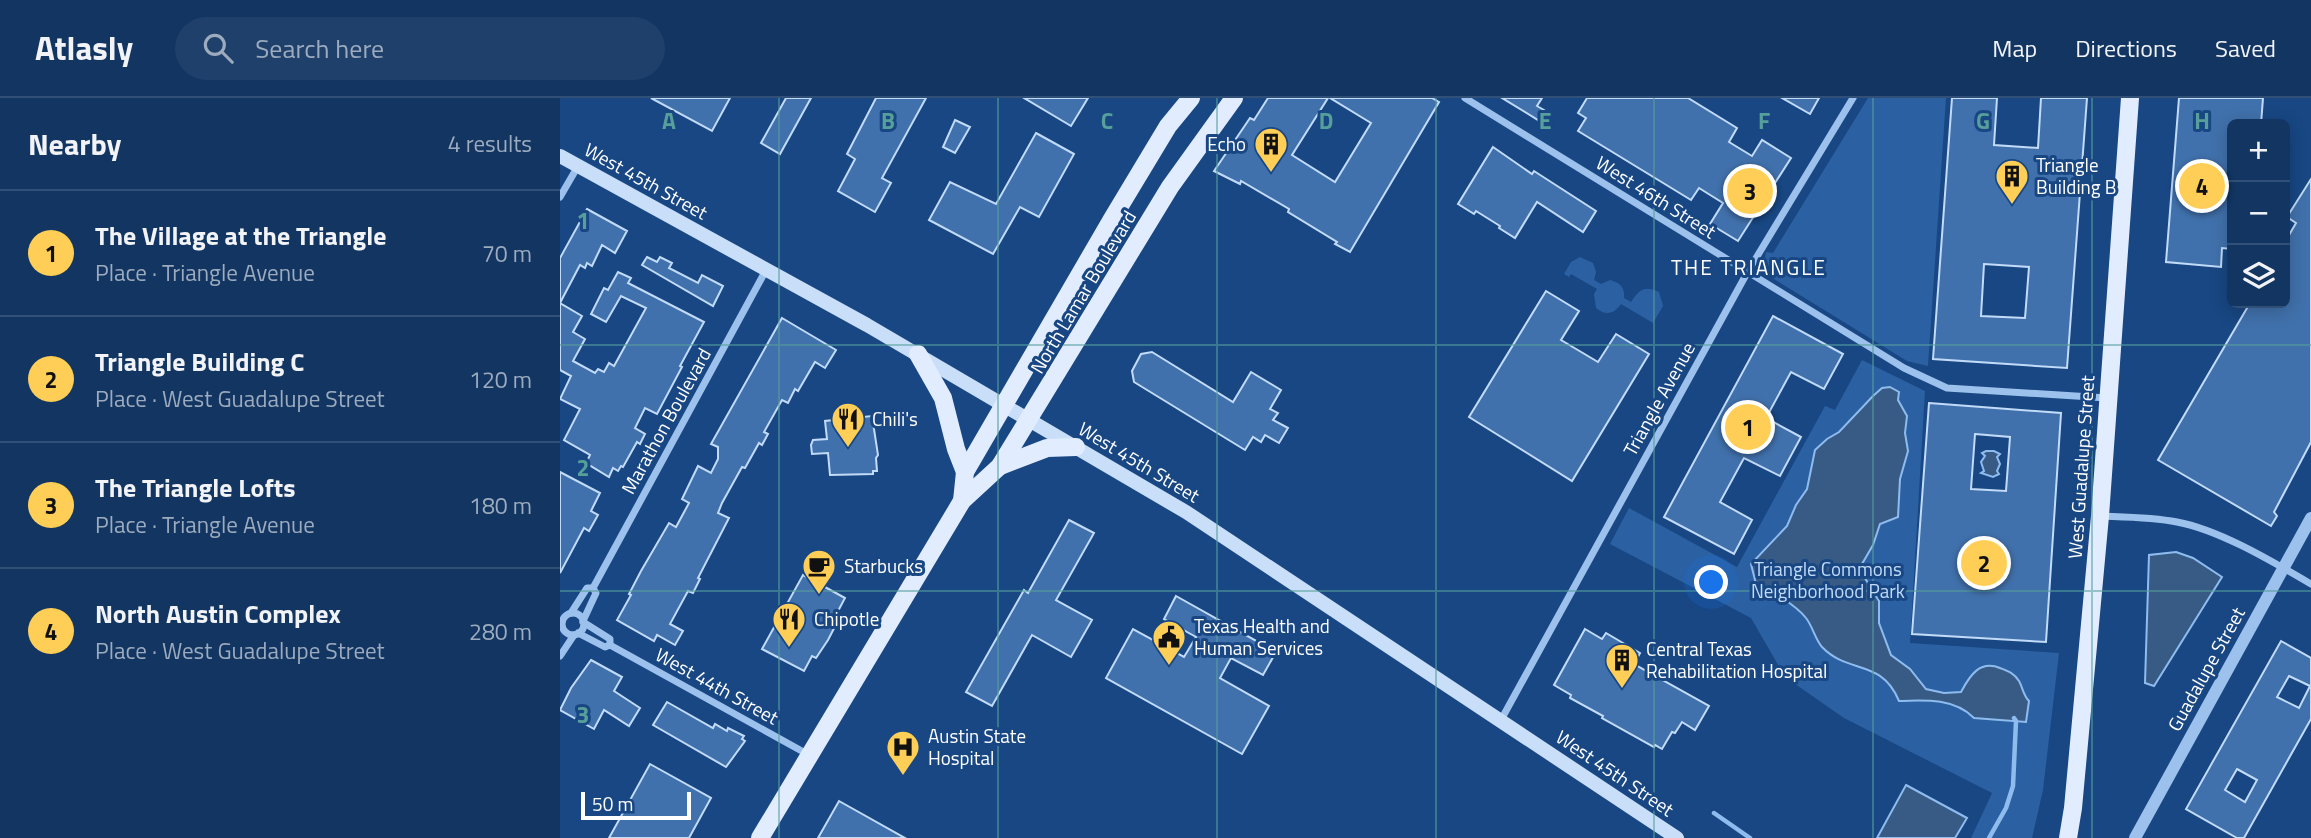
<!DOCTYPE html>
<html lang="en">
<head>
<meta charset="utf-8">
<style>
  :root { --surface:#123562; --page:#1f406b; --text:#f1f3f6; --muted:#9cabbe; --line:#315077; --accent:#ffce57 }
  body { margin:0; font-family:"Titillium Web",sans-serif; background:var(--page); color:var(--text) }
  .controls { position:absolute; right:21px; top:21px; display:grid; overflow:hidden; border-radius:10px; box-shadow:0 4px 18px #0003 }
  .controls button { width:63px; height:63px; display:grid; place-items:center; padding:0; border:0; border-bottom:2px solid var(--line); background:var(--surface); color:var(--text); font:35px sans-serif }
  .scale { position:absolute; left:21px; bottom:18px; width:110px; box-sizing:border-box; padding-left:7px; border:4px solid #fff; border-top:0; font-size:19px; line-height:24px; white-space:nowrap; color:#fff; -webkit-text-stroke:5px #184783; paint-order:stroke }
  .you { position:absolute; left:1152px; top:485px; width:24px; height:24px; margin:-18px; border:5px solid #fff; border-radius:50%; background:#1a73e8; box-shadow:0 0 0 10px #1a73e833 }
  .badge { display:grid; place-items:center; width:46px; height:46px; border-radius:50%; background:var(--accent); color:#111; font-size:23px; font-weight:700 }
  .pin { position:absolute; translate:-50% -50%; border:4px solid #fff; box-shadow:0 2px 7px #0006 }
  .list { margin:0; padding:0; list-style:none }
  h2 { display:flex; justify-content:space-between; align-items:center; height:91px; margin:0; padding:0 28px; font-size:30px }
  h2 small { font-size:23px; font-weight:400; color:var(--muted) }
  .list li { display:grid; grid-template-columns:46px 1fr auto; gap:21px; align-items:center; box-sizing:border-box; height:126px; padding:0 28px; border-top:2px solid var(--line) }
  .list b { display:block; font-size:26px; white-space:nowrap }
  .list p { margin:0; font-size:23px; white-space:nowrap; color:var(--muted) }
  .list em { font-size:23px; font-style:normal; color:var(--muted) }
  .icon { flex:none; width:38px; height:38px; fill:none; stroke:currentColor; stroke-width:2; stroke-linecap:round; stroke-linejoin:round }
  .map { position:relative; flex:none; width:1751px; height:740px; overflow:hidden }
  header { display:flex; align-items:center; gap:42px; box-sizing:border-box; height:98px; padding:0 35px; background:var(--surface); border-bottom:2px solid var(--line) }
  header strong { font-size:33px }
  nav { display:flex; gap:38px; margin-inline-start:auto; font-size:24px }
  .search { width:490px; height:63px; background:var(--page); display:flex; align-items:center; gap:18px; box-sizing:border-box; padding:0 24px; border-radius:38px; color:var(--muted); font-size:26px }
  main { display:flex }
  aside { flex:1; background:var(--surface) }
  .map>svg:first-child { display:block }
  .green { fill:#2b61a2 }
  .water { fill:#385b86; stroke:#8fbcee; stroke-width:2 }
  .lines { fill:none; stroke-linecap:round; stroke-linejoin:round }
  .stream { stroke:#8fbcee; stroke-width:4.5 }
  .building { fill:#4171ac; stroke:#c1dbf9; stroke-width:2; fill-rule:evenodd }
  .minor { stroke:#9cc1ec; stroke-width:7 }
  .tertiary { stroke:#9cc1ec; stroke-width:12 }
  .secondary { stroke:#c9def8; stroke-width:14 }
  .primary { stroke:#e1edff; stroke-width:18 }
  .grid { fill:none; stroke:#579f9a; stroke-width:2; stroke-opacity:0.55 }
  .labels { text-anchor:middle; stroke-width:6; stroke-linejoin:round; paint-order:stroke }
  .poi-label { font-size:19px; fill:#fff; stroke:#184783; text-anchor:start }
  .street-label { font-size:19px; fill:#fff; stroke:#184783 }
  .park-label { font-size:19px; fill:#c1dbf9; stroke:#184783 }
  .neighbourhood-label { font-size:21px; letter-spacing:2px; fill:#fff; stroke:#184783 }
  .grid-label { font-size:23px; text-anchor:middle; font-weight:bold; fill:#579f9a; stroke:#184783; stroke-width:6; stroke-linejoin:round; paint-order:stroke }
</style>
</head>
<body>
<header>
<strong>Atlasly</strong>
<div class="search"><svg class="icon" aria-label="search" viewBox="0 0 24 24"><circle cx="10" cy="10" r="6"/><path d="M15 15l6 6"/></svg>Search here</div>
<nav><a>Map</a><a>Directions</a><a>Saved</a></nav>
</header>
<main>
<aside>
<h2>Nearby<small>4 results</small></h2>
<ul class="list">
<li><span class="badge">1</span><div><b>The Village at the Triangle</b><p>Place · Triangle Avenue</p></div><em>70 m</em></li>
<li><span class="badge">2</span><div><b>Triangle Building C</b><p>Place · West Guadalupe Street</p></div><em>120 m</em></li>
<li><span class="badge">3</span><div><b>The Triangle Lofts</b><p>Place · Triangle Avenue</p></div><em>180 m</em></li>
<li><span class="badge">4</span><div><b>North Austin Complex</b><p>Place · West Guadalupe Street</p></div><em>280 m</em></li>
</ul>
</aside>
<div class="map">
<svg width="1751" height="740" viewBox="0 0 1751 740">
  <rect width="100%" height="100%" fill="#184783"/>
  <g class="green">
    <path d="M1308,0H1386L1368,268L1347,263L1214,181L1205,159L1206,154L1213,155Z"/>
    <path d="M1020,159L1033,165L1036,174L1034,182L1041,186L1050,182C1060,185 1065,189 1064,200L1071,204C1079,192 1084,187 1099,194L1103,208L1093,225L1061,206C1054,216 1046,218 1036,210L1034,196L1037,191L1011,176L1009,179L1004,176L1011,164Z"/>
    <path d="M1302,262L1365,293L1350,545L1499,555L1483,692L1472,740H1411L1432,695L1284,620L1225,579L1191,520L1050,446L1069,410L1177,469L1265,308L1275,312Z"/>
  </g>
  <g class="water">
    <path d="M1330,289L1339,294L1338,302L1347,318L1345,335L1348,353L1340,381L1338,419L1320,426L1313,447L1302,466L1305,480L1319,503V525L1331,557L1350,571L1366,591L1384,595L1401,594C1410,577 1420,562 1440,570C1448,573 1454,575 1459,583C1463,590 1463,597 1469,603L1466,624L1414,620C1394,600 1365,602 1339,603C1321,560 1289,577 1262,549C1255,541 1253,529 1246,520C1238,509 1223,501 1212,493L1205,494L1196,486L1191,466L1227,428L1236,407L1247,391L1255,352L1267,341L1279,334L1313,298L1322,290Z"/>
    <path d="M1426,353H1434L1440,356L1437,359L1440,366L1437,373L1439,376L1433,379L1421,375L1424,373L1421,364L1425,358L1422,355Z"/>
    <path d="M1616,454L1633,460L1662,479L1594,588L1585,585L1589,457Z"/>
    <path d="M1346,687L1407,720L1395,740H1317Z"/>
  </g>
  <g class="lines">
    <g class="stream">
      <path d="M1154,715L1190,740"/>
      <path d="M1429,740L1446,710L1453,688L1456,623L1454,620"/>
    </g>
  </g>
  <g class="building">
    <path d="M91,0H170L152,33Z"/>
    <path d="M226,0H251L220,56L201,45Z"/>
    <path d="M316,0H366L322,80L331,85L315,114L278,93L295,61L287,56Z"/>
    <path d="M464,0H528L511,28Z"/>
    <path d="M708,0H768L732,57L775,84L811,25L770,0H872L879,4L790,154L775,146L777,144L728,114L729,111L681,83L680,86L654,73L690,20L694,22Z"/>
    <path d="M942,0H982L977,8L984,12L978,22Z"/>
    <path d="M1027,0H1128L1177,30L1169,44L1192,58L1202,42L1231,60L1178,143L1150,126L1163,105L1139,90L1131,102L1018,33L1026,20L1018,15Z"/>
    <path d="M1222,0H1259L1250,16Z"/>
    <path d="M1392,0H1437L1434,47L1478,50L1481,0H1527L1507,270L1373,261ZM1424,166L1469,169L1465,220L1421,218Z"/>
    <path d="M1619,0H1703L1701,26H1672V151L1662,150L1661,169L1606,164Z"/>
    <path d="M395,22L410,29L395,55L383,49Z"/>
    <path d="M476,35L514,56L479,119L460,109L433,156L369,122L390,84L436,106Z"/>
    <path d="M933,49L972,76L974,73L1036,113L1023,134L977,104L955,140L939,130L940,128L916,113L914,116L898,106Z"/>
    <path d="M1751,81V344L1714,414L1717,418L1711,428L1598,362L1690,205H1725V144L1736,125L1727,119Z"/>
    <path d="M27,111L67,133L55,155L42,147L32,168L27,165L25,170L20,167L0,205L22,218L13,234L25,241L13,263L35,275L38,271L44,274L49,265L54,268L86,210L61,198L46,224L31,216L44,190L48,192L58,174L71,180L68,185L144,224L120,268L122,269L97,316L85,310L75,330L85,336L80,346L77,344L63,369L61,368L58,373L53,370L49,379L26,365L30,357L4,342L20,311L0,301L11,278L0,272V160Z"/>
    <path d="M87,159L97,164L100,159L112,165L109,170L138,185L142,177L163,188L153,208L82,167Z"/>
    <path d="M986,193L1019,213L1001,242L1038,264L1056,236L1089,256L1012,383L909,319Z"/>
    <path d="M1213,218L1283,256L1264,291L1231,274L1206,320L1241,339L1220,378L1184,360L1160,404L1192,422L1174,456L1104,419Z"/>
    <path d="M222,220L276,252L265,270L255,264L238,293L235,291L228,305L222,302L204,334L208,336L202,347L199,345L185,370L182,369L162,405L158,415L169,420L138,480L140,481L133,495L128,493L110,526L123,533L115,547L97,537L94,543L57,522L71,497L69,496L81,473L109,425L116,429L129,405L122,401L138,368L151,375L158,361V349L151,346Z"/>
    <path d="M592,254L673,304L691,274L721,292L710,311L718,315L713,322L728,330L719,345L705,337L701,344L693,339L685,352L574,284L572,273L581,256Z"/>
    <path d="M1369,305L1501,315L1486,544L1352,536ZM1415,336L1450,339L1446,393L1411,391Z"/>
    <path d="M312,318L318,357L316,360L317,373H313V376L270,377L268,355L252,356L251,347L253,342L267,341L265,323Z"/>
    <path d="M0,374L40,395L31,413L38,417L29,433L24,430L0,475Z"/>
    <path d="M509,422L534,435L496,502L532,522L511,559L472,537L432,608L406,594L464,492L468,495Z"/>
    <path d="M243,477L285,500L277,515L281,517L268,542L256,560L252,558L244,573L202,551Z"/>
    <path d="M616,498L716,554L703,577L671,560L660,580L709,608L682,656L546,580L573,531L624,559L636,539L604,521Z"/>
    <path d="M1025,531L1042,541L1046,535L1080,555L1074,566L1149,608L1135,632L1122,624L1115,635L1112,634L1102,651L1095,647L1094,649L1042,620L1043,618L1010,600L1011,597L994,587Z"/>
    <path d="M1721,543L1751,560V621L1684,740H1677L1626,711ZM1729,578L1750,588L1739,610L1717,599ZM1677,671L1697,682L1685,704L1665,692Z"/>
    <path d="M31,562L62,579L54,593L80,610L69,628L44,612L34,631L0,612L11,590Z"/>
    <path d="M107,604L153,630L155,626L167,633L168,630L184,638L182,641L185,643L166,669L93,627Z"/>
    <path d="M90,666L151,700L129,740H49Z"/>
    <path d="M279,703L345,740H258Z"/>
  </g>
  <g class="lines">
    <g class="minor">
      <path d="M905,0L1344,270L1387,290L1547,300"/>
      <path d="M0,99L18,68"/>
      <path d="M1540,418C1566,419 1592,419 1617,424C1660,432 1713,464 1751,486"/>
      <path d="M11,515L27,490H33"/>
      <circle cx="13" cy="526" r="11"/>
      <path d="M23,523L36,495L33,490L206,172"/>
      <path d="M23,524L50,541V547"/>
      <path d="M18,535L45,549L50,547L249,657"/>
      <path d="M0,558L14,537"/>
      <path d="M941,622L1187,175L1293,0"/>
    </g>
    <path class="tertiary" d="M1575,740L1751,420"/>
    <path class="secondary" d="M0,58L307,227L626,414L1117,740"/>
    <g class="primary">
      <path d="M358,256L383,300L396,351L405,374"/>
      <path d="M440,368L487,350L516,349"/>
      <path d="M402,403L405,374L552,121L608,28L631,0"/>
      <path d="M200,740L402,403L440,368L610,89L674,0"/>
      <path d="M1508,740L1513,710L1540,418L1570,0"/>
    </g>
  </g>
  <path class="grid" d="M219,0V740M438,0V740M657,0V740M876,0V740M1094,0V740M1313,0V740M1532,0V740M0,247H1751M0,493H1751"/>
  <defs>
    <symbol id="building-pin" viewBox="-11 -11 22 30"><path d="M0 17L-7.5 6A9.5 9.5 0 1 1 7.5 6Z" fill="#ffce57" stroke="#184783"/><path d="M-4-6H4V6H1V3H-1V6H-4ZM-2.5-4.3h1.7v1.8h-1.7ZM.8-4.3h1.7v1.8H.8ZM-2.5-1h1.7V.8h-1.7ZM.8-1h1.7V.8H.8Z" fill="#111"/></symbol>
    <symbol id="restaurant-pin" viewBox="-11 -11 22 30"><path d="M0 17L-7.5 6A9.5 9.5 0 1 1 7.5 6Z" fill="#ffce57" stroke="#184783"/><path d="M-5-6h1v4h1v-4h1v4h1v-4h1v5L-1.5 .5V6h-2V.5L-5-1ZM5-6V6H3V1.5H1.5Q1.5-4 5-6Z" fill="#111"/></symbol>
    <symbol id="cafe-pin" viewBox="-11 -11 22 30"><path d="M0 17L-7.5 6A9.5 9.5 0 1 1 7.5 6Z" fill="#ffce57" stroke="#184783"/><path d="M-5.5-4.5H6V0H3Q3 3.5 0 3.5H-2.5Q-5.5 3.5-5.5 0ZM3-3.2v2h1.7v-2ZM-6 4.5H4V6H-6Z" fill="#111"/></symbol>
    <symbol id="civic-pin" viewBox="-11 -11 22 30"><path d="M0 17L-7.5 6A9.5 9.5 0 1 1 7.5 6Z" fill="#ffce57" stroke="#184783"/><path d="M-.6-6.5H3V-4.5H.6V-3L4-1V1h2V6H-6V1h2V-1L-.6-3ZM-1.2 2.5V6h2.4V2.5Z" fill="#111"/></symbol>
    <symbol id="hospital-pin" viewBox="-11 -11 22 30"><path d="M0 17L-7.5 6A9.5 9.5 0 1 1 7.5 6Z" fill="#ffce57" stroke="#184783"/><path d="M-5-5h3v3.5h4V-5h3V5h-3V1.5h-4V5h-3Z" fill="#111"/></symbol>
  </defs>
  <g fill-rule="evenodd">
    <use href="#building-pin" x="692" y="27" width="38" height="52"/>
    <use href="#building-pin" x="1433" y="59" width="38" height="52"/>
    <use href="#restaurant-pin" x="269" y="302" width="38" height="52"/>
    <use href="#cafe-pin" x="240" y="449" width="38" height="52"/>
    <use href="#restaurant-pin" x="210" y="502" width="38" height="52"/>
    <use href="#civic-pin" x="590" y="520" width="38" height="52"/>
    <use href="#building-pin" x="1043" y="543" width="38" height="52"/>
    <use href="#hospital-pin" x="324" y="630" width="38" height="52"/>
  </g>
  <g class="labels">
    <g class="poi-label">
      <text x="686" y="53" text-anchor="end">Echo</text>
      <text x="1476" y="74">Triangle<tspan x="1476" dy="22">Building B</tspan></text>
      <text x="312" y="328">Chili's</text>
      <text x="284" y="475">Starbucks</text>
      <text x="254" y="528">Chipotle</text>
      <text x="634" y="535">Texas Health and<tspan x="634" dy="22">Human Services</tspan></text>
      <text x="1086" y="558">Central Texas<tspan x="1086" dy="22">Rehabilitation Hospital</tspan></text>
      <text x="368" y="645">Austin State<tspan x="368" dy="22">Hospital</tspan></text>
    </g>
    <g class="street-label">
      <text transform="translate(86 83) rotate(29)" y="7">West 45th Street</text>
      <text transform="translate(1096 99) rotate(32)" y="7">West 46th Street</text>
      <text transform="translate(523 194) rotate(-59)" y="7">North Lamar Boulevard</text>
      <text transform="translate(1099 301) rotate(-61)" y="7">Triangle Avenue</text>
      <text transform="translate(106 323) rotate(-61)" y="7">Marathon Boulevard</text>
      <text transform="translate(579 364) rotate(31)" y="7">West 45th Street</text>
      <text transform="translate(1521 369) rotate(-86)" y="7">West Guadalupe Street</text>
      <text transform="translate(1646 571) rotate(-61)" y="7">Guadalupe Street</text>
      <text transform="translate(157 588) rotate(29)" y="7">West 44th Street</text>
      <text transform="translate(1055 675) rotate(34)" y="7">West 45th Street</text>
    </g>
    <g class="park-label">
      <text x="1268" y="478">Triangle Commons<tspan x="1268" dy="22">Neighborhood Park</tspan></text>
    </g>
    <g class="neighbourhood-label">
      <text x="1189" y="177">THE TRIANGLE</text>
    </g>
  </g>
  <g class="grid-label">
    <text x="109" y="31">A</text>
    <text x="328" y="31">B</text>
    <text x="547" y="31">C</text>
    <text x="766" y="31">D</text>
    <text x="985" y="31">E</text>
    <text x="1204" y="31">F</text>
    <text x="1423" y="31">G</text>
    <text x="1642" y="31">H</text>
    <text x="23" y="131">1</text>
    <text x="23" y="378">2</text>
    <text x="23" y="625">3</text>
  </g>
</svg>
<div class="controls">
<button>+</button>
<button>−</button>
<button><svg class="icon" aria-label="layers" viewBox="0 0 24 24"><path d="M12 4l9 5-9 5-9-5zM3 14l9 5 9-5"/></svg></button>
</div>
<div class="scale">50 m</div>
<div class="you"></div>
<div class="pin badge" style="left:1188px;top:329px">1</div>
<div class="pin badge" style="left:1424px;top:465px">2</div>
<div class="pin badge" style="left:1190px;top:93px">3</div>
<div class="pin badge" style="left:1642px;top:88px">4</div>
</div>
</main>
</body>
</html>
